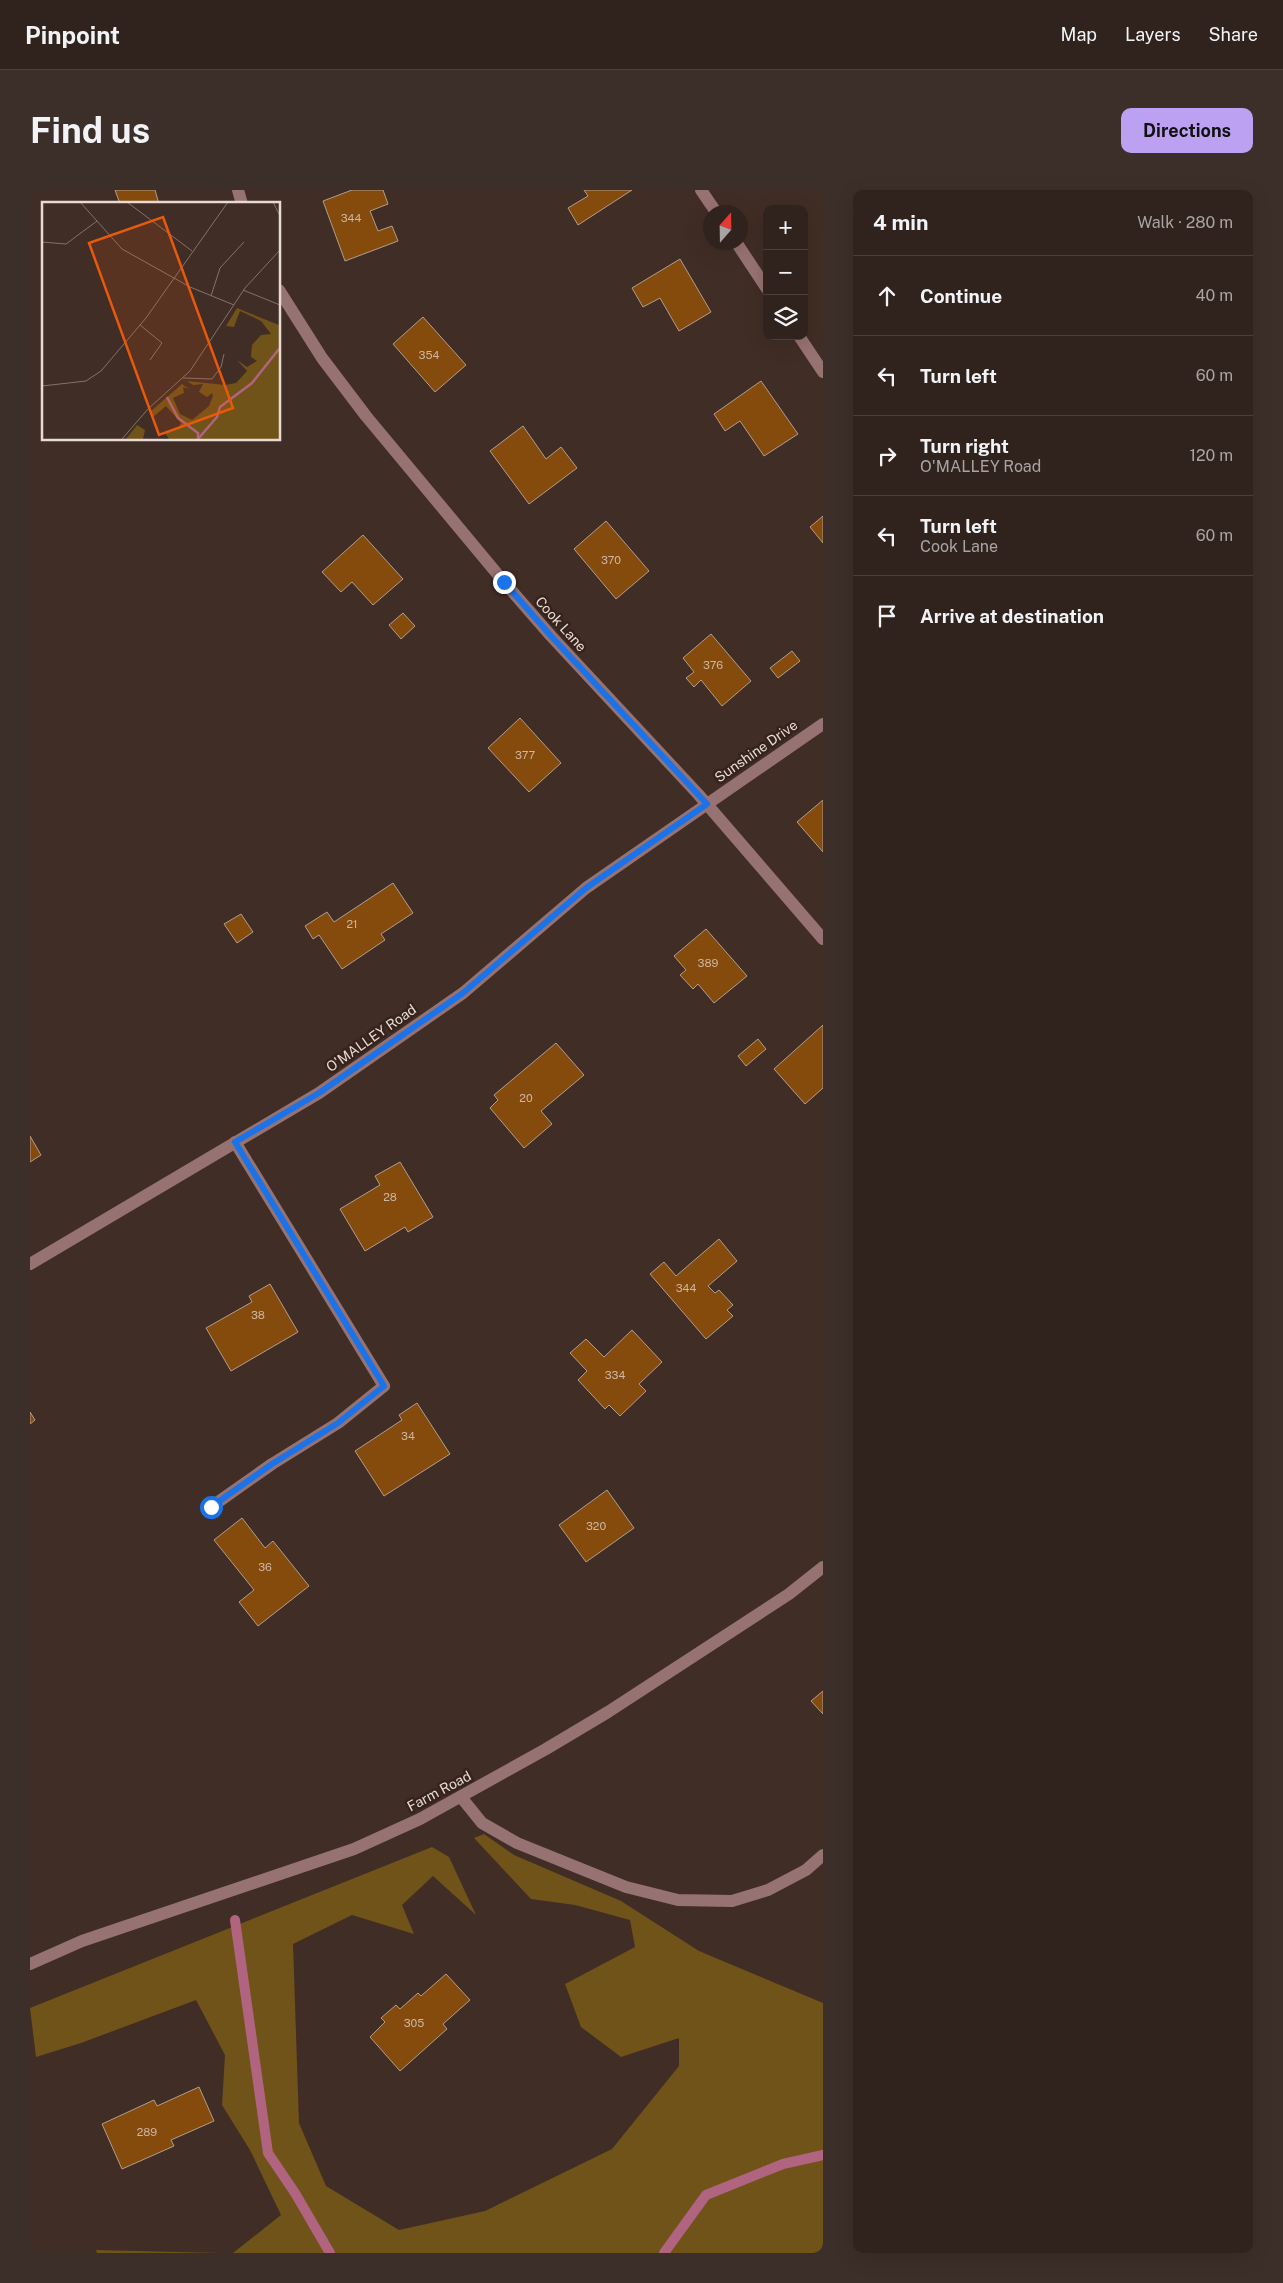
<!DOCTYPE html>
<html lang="en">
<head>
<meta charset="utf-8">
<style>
  :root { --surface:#30221c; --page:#3c2f29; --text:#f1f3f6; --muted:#a8a4a3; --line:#4b3f3b; --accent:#bca0f2 }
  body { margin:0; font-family:"Public Sans",sans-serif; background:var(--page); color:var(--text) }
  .controls { position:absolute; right:15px; top:15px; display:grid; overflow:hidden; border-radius:10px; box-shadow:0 5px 20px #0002 }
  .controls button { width:45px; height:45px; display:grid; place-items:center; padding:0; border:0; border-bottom:1px solid var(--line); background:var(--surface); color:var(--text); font:25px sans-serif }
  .compass { position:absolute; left:673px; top:15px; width:45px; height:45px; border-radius:50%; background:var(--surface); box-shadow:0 5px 20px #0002; rotate:20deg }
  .stop { position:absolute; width:15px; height:15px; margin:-11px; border:4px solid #1a73e8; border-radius:50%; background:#fff }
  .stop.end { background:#1a73e8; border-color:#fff; box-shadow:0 1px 5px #0008 }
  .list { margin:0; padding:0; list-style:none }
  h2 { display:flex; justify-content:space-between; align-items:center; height:65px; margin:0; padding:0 20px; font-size:21px }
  h2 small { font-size:16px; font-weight:400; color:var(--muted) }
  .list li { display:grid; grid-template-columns:32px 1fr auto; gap:15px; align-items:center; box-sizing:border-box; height:80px; padding:0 20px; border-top:1px solid var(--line) }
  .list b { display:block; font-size:19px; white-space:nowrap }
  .list p { margin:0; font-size:16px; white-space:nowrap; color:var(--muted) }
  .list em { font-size:16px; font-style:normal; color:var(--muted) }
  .icon { flex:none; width:28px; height:28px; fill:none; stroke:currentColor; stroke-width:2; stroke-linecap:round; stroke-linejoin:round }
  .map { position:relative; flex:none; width:793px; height:2063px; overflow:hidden; border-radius:10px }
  header { display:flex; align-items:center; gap:30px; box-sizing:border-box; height:70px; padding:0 25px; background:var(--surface); border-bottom:1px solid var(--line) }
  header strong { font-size:24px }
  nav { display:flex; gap:28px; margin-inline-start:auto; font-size:18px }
  .intro { display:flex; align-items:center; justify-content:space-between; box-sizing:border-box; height:120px; padding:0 30px }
  h1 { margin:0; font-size:35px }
  .button { padding:12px 22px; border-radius:10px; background:var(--accent); color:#111; font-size:18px; font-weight:700 }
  main { display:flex; gap:30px; padding:0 30px }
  aside { flex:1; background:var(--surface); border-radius:10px; box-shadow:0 5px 20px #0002 }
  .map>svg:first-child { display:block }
  .green { fill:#6f5319 }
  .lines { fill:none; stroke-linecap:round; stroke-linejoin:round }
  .stream { stroke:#b0647f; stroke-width:10 }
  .building { fill:#844b0d; stroke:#b19e8f }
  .minor { stroke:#977272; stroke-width:12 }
  .route { stroke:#1a73e8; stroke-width:6 }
  .labels { text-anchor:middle; stroke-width:5; stroke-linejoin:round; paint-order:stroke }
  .number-label { font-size:11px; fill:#ceb6a3 }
  .street-label { font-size:14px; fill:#e7dad5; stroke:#35231c }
  .inset-river { fill:none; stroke:#b0647f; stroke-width:2.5 }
  .inset-road { fill:none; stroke:#83726c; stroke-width:1 }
  .view { fill:#e8590c; fill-opacity:0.15; stroke:#e8590c; stroke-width:2.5 }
  .inset-edge { fill:none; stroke:#e7dad5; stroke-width:2.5 }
</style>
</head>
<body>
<header>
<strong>Pinpoint</strong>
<nav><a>Map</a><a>Layers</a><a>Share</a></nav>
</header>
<div class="intro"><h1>Find us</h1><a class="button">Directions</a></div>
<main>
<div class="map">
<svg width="793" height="2063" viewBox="0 0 793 2063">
  <rect width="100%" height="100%" fill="#402d26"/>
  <g class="green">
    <path d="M454,1644L484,1665L591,1711L669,1761L793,1813V2063H203L251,2025L220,1960L192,1915L195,1865L166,1810L51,1853L6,1867L0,1818L402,1657L419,1667L446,1725L403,1686L372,1715L384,1744L322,1725L263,1754L269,1933L296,1996L369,2040L455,2021L582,1959L649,1876V1848L591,1867L551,1837L535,1794L605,1757L600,1730L545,1715L501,1709L444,1648Z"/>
    <path d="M66,2060L189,2063H67Z"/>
  </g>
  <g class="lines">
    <g class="stream">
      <path d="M205,1730L238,1963L265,2003L300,2063"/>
      <path d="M634,2063L676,2005L753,1974L793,1965"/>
    </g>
  </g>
  <g class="building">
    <path d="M85,0H125L129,14H90Z"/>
    <path d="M322,0H353L358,14L340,21L348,41L362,36L368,51L315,71L293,11Z"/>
    <path d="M554,0H602L548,35L538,18L558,6Z"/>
    <path d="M650,69L681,122L649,141L630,108L613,117L602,98Z"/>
    <path d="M393,127L436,175L405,202L363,154Z"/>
    <path d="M731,191L768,244L734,266L710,231L695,241L684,224Z"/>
    <path d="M493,236L516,269L531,257L547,278L499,314L460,261Z"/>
    <path d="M793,326V353L780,337Z"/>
    <path d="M576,331L619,381L586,409L544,359Z"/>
    <path d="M333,345L373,389L343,415L322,392L311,402L292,382Z"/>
    <path d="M373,423L385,436L371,449L359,435Z"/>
    <path d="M681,444L721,491L692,516L671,490L664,497L656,488L664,482L653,468Z"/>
    <path d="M762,461L770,471L748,488L740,478Z"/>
    <path d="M490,528L531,573L499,602L458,558Z"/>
    <path d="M793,610V662L767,632Z"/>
    <path d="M363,693L383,723L351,744L355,750L312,779L289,745L283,749L275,736L297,722L304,732Z"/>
    <path d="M211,724L223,742L207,753L194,734Z"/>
    <path d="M676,739L717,786L684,813L668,794L663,799L650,785L656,780L644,766Z"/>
    <path d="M793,835V898L775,914L744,879Z"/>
    <path d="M728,849L736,859L716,876L708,866Z"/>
    <path d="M526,853L554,885L511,921L522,934L494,958L460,918L468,910L464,905Z"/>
    <path d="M0,946L11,965L0,972Z"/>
    <path d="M370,972L403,1027L378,1042L375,1037L335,1061L310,1019L350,995L345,986Z"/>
    <path d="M689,1049L707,1071L678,1096L685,1103L689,1100L703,1115L697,1120L703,1126L676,1149L620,1084L634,1072L646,1086Z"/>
    <path d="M240,1094L268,1142L201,1181L176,1138L222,1112L219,1106Z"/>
    <path d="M602,1140L632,1172L609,1194L616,1201L590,1226L579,1215L575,1219L548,1190L557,1181L540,1163L556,1149L574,1167Z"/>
    <path d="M387,1213L420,1264L354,1306L325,1261L372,1230L369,1225Z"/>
    <path d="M0,1222L5,1230L0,1234Z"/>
    <path d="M577,1300L604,1338L556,1372L529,1335Z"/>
    <path d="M212,1328L235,1358L243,1351L279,1396L228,1436L209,1412L224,1400L184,1350Z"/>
    <path d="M793,1501V1524L781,1511Z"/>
    <path d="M416,1784L440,1810L413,1834L417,1839L370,1881L340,1847L355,1832L351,1828L366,1815L370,1819L388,1803L391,1806Z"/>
    <path d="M169,1897L184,1931L141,1950L144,1956L92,1979L72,1934L124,1910L127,1916Z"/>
  </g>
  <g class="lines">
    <g class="minor">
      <path d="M208,0L212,14"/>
      <path d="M671,0L686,22"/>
      <path d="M706,52L737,99"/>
      <path d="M249,100L292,168L336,226L474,392L521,446L668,604L793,749"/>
      <path d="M769,146L793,182"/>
      <path d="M0,1074L289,903L433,803L556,698L793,534"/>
      <path d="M181,1317L242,1274L308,1233L354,1196L205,952"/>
      <path d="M431,1607L452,1633L487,1653L596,1697L648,1710L702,1711L738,1700L776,1680L793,1665"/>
      <path d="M0,1774L52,1751L324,1659L390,1629L516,1559L578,1522L759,1404L793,1377"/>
    </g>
  </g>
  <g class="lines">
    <path class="route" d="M181,1317L242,1274L308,1233L354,1196L205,952L289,903L433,803L556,698L677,614L521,446L474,392"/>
  </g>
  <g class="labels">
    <g class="number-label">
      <text x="321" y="32">344</text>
      <text x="399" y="169">354</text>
      <text x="581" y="374">370</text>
      <text x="683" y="479">376</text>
      <text x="495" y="569">377</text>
      <text x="322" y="738">21</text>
      <text x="678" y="777">389</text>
      <text x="496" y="912">20</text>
      <text x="360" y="1011">28</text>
      <text x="656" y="1102">344</text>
      <text x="228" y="1129">38</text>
      <text x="585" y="1189">334</text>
      <text x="378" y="1250">34</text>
      <text x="566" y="1340">320</text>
      <text x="235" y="1381">36</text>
      <text x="384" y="1837">305</text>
      <text x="117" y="1946">289</text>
    </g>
    <g class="street-label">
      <text transform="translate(531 434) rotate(48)" y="5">Cook Lane</text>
      <text transform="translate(726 561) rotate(-35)" y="5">Sunshine Drive</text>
      <text transform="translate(341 848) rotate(-35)" y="5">O'MALLEY Road</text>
      <text transform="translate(409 1601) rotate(-28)" y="5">Farm Road</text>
    </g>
  </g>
  <g transform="translate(12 12)">
    <rect width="238" height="238" fill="#402d26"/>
    <path d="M195,106L237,123V237H127L123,231L136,226L139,221L124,204L111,215L108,210L140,182L147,187L141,185L142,191L131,196L138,212L150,218L167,204L171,194L170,191L165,195L157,190L161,182L151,183L145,179L183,183L194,181L205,169L195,158L205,165L215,159L209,155L210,143L219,133L229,132L219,119L198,109L192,125L184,124ZM95,223L103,228L101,237H84Z" fill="#6f5319"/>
    <path class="inset-river" d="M125,195L136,216L156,231V237M156,237L175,215L178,205L210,181L237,147"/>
    <path class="inset-road" d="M38,0L80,47L148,85L192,103M85,0L150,49M231,0L238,14M0,40L24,42L55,19M201,88L238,103M169,94L178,66L202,40M98,123L120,141L108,158M141,176L170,177L179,165L182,152M0,184L44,179L59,169L104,116L186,0M80,237L106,207L148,169L203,86L238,48"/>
    <path class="view" d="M121,15L191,206L117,233L47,41Z"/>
    <rect width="238" height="238" class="inset-edge"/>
  </g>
</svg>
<div class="controls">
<button>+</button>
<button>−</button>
<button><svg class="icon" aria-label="layers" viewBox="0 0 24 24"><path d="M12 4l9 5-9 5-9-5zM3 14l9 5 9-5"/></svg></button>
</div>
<svg class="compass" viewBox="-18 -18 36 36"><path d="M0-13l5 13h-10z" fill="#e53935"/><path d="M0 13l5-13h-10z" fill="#a8a4a3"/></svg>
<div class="stop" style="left:181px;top:1317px"></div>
<div class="stop end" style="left:474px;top:392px"></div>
</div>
<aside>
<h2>4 min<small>Walk · 280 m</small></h2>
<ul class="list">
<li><svg class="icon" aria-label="ahead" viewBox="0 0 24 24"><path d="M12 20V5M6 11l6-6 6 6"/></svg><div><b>Continue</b></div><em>40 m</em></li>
<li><svg class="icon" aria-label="left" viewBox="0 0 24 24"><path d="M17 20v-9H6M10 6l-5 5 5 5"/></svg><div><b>Turn left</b></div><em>60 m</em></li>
<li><svg class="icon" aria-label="right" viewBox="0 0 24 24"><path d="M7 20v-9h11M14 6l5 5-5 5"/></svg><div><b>Turn right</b><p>O'MALLEY Road</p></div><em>120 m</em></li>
<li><svg class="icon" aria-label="left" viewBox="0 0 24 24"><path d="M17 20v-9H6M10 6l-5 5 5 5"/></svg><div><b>Turn left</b><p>Cook Lane</p></div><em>60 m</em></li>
<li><svg class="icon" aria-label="arrive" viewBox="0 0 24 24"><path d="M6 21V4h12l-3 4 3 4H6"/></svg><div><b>Arrive at destination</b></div></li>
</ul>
</aside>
</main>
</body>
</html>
